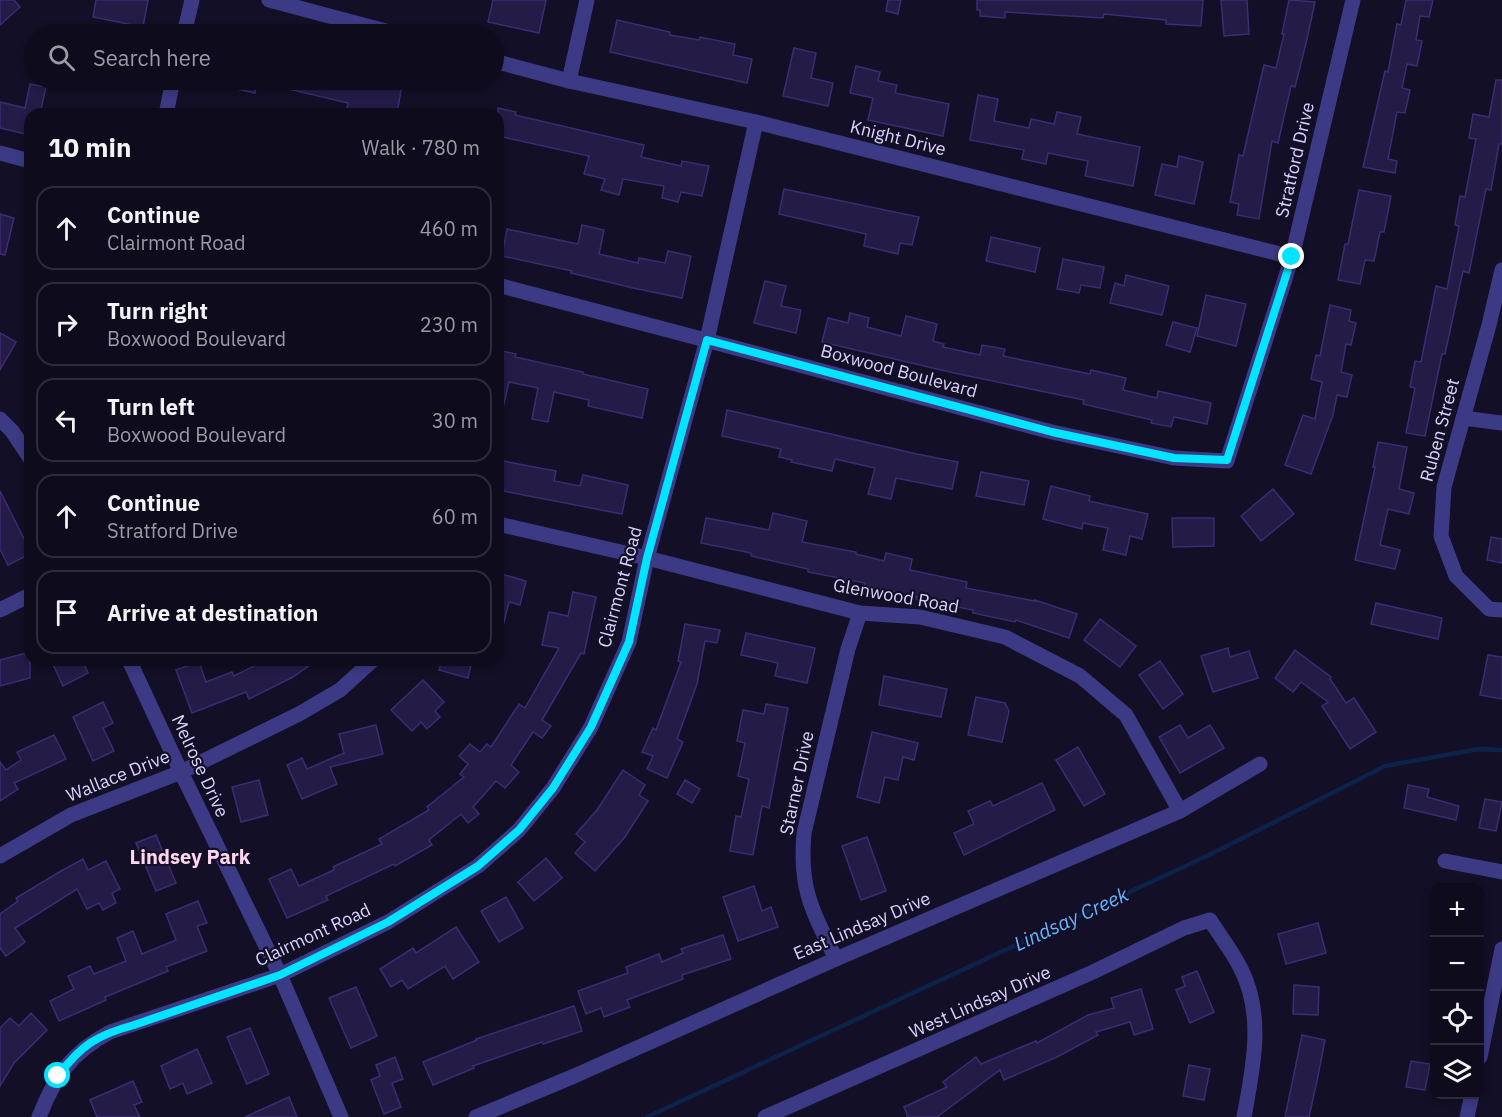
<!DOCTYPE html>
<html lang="en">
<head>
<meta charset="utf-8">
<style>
  :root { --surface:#0e0b1c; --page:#1c1929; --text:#f1f3f6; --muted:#9b9ba3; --line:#2e2b3b }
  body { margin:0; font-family:"IBM Plex Sans",sans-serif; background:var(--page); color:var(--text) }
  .controls { position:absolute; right:18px; bottom:18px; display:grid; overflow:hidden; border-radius:12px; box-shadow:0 3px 9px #0003 }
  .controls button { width:54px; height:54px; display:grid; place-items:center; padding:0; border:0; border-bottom:2px solid var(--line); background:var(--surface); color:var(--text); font:30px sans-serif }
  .stop { position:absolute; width:18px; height:18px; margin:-14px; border:4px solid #00e5ff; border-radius:50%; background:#fff }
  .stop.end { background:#00e5ff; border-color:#fff; box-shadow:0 2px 6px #0008 }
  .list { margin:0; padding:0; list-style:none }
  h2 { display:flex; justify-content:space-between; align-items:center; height:78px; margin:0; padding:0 24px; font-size:26px }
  h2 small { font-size:20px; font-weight:400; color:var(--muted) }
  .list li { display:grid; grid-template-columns:39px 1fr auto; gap:18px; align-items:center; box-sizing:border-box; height:84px; margin:0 12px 12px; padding:0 12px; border:2px solid var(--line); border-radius:18px }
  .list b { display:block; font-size:22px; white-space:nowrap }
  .list p { margin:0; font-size:20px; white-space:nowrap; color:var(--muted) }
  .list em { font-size:20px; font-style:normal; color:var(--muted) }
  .icon { flex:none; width:33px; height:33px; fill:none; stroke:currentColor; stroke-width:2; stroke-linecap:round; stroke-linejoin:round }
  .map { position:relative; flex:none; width:1502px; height:1117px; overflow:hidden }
  .search { position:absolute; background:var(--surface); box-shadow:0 3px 9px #0003; left:24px; top:24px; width:480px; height:66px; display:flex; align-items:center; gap:15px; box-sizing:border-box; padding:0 21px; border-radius:33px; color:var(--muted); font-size:22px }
  .panel { position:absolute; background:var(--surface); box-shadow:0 3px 9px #0003; left:24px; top:108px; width:480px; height:558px; border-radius:18px }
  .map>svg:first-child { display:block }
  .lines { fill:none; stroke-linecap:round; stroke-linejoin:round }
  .stream { stroke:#0c2248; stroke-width:4.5 }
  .building { fill:#241b47; stroke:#3b2d73; stroke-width:1.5 }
  .minor { stroke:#3d3a85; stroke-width:15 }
  .route { stroke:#00e5ff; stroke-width:8 }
  .labels { text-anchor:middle; stroke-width:4.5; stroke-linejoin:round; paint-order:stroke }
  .street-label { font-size:18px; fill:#d9d4ff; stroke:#130f26 }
  .neighbourhood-label { font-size:20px; font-weight:bold; fill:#ffd6f0; stroke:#130f26 }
  .water-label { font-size:20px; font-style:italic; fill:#62b6ff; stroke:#130f26 }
</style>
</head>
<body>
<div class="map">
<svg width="1502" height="1117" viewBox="0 0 1502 1117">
  <rect width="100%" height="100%" fill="#130f26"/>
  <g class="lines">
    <path class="stream" d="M647,1117L1211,854L1385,766L1479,749L1502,750"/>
  </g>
  <g class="building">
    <path d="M0,0H14L20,7L0,25Z"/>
    <path d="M96,0H148L143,27L93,17Z"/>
    <path d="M493,0H546L539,33L488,22Z"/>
    <path d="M888,0H901L898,14L886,11Z"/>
    <path d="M977,0H1203L1201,26L1166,24V20L1104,14L1103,18L1005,12V18L980,16V10H977Z"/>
    <path d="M1221,0H1247L1249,34L1224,36Z"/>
    <path d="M1289,0L1315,2L1307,39L1295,87L1291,86L1278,143L1272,141L1259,219L1237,215L1239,204L1230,202L1239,155L1243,156L1264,65L1276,68L1284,34H1282Z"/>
    <path d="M1406,0H1433L1429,17L1420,16L1416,40L1422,41L1417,66L1407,64L1402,88L1410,90L1405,113L1397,112L1388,159L1397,161L1395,173L1363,167L1385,71L1388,72L1397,24L1401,25Z"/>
    <path d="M617,20L670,32V35L699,40L700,37L735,44L733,55L752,59L747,83L610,52Z"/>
    <path d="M794,48L816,53L811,78L833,83L828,106L783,96Z"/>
    <path d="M856,66L880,72L878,81L897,85L895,93L949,104L943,136L868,120L873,98L850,93Z"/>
    <path d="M218,80H257L255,93L218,85Z"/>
    <path d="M268,80H372L402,85L397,114H346L348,103L267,84Z"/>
    <path d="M1496,80H1502V144H1499L1491,190L1486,189L1469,273L1463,271L1445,354H1442L1425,436L1406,433L1415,388L1410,387L1415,361L1421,362L1436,286L1447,289L1459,226L1455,225L1460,196L1465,197L1476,139L1469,138L1473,114L1489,117Z"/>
    <path d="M30,84L46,87L40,114H30V135L0,128V102L25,108Z"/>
    <path d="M978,95L998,99L994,121L1029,128L1031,119L1054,124L1057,112L1081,117L1077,134L1140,147L1133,186L1085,176L1088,161L1048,153L1046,164L1022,159L1024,150L970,140Z"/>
    <path d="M498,108L516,112L515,115L644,145L641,157L681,166L682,161L709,166L702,196L681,192L678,202L662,198L664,186L623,179L619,195L601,190L605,179L584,174L589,156L498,136Z"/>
    <path d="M1179,156L1203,162L1194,204L1155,195L1162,164L1177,167Z"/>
    <path d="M784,189L919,217L912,245L900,243L898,254L864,246L866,234L779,214Z"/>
    <path d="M1359,190L1391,196L1384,232H1380L1374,261L1365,260L1360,284L1338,280L1345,244H1348Z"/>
    <path d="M0,214L14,218L5,255L0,254Z"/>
    <path d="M582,225L604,230L599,254L638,263L639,258L665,263L668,251L691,256L682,298L633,288L571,273L572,271L502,256L507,229L578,244Z"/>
    <path d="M991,237L1040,248L1035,272L986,261Z"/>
    <path d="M1063,259L1104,267L1100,288L1081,285L1079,293L1057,289Z"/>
    <path d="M1126,275L1169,286L1162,315L1110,303L1115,283L1124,286Z"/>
    <path d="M765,281L786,286L781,306L801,310L796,333L754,323Z"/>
    <path d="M1206,295L1246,304L1236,346L1197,336Z"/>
    <path d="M1330,305L1351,310L1349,321L1356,323L1351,345L1346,344L1341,372L1352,375L1347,397L1337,395L1333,415L1311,474L1285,465L1303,415L1315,419L1322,382L1311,379L1316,355L1320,356Z"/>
    <path d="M850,313L869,318L867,327L901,336L906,316L937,324L933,341L944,344L943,347L980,355L982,345L1005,349L1003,356L1090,374L1091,370L1126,378L1123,390L1157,398L1158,391L1211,403L1207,424L1174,417L1171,427L1151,423L1152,420L1083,404L1084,400L954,373L822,342L828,318L848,323Z"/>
    <path d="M1173,322L1197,328L1190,352L1166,345Z"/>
    <path d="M0,333L16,342L0,370Z"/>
    <path d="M498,350L516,354L515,357L583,372V374L648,389L642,418L588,406L589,400L554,392L548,422L532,419L538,388L509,382L503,408H498Z"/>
    <path d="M727,410L917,454L958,462L952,489L896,478L891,499L868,494L875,468L835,459L832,471L791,462L792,460L779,457L781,449L722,436Z"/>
    <path d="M1378,442L1407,447L1399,489L1414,493L1409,514L1388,509L1380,545L1400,550L1395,569L1355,560L1375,467H1373Z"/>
    <path d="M498,460L556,471L554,481L580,486L583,475L628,485L622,514L498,490Z"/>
    <path d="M981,472L1029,481L1024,505L976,496Z"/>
    <path d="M1051,486L1090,496L1089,501L1148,514L1142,539L1130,536L1126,555L1103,550L1108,528L1083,523L1082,529L1043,519Z"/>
    <path d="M1273,489L1294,514L1261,541L1241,516Z"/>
    <path d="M0,491L30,551V554L8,565L0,549Z"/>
    <path d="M773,513L807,521L802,542L856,552V554L884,561L886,553L912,559L910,570L967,582L966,588L1035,601V600L1077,614L1069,638L1016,620L1015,622L973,613V610L916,599L917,597L864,585L865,583L808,572V569L751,556V553L701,543L706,518L769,530Z"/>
    <path d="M1172,518H1214V546L1173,547Z"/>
    <path d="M1491,537L1502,539V563L1487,560Z"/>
    <path d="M498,573L526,581L520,605L509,602L502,630L498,629Z"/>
    <path d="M573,592L596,597L584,654L581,653L542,720L551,726L542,738L533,732L511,765L519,772L505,788L496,781L473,807L479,814L468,823L461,814L429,840L432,845L395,866L394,864L326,896L328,900L287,918L269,879L291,869L299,886L334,870L333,867L382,844L379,839L429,810L427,807L464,777L460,774L468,764L459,756L470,744L480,752L487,744L491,747L519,704L525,708L559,648L542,645L549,612L568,616Z"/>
    <path d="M1376,603L1442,618L1438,639L1371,624Z"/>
    <path d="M1100,619L1136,646L1120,667L1084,640Z"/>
    <path d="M685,624L720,630L717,643L705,641L697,684L677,739L683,742L667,778L647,769L653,756L642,752L653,728L656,730L681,662L678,661Z"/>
    <path d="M746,633L815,648L807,683L775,676L778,663L741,655Z"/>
    <path d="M1228,648L1230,657L1249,651L1258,678L1213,692L1201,656Z"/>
    <path d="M1295,650L1331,677L1330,679L1346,703L1354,698L1376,732L1350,749L1322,706L1328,702L1301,682L1293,692L1275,678Z"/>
    <path d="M30,652V678L0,686V660Z"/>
    <path d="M1488,655L1502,657V699L1480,695Z"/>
    <path d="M51,660H82L88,673L63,686Z"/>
    <path d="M266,660H317L293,677L249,699L246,692L192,713L176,670L199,662L206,682L232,672L234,676Z"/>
    <path d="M442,660H472L468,678L439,670Z"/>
    <path d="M1160,661L1183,694L1163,709L1139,675Z"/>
    <path d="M884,676L947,689L941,717L879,705Z"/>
    <path d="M423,680L444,702L435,711L440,717L427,729L421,722L412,731L391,710Z"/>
    <path d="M976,697L1005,703L1009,711L1002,742L968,735Z"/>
    <path d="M103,702L113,723L103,728L114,751L93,761L73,717Z"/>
    <path d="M766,704L788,708L769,808L762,806L753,855L730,851L736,816L741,817L749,779L738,776L745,743L737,741L743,710L764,714Z"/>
    <path d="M376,725L383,754L330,767L337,784L302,799L287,765L302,758L307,769L344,753L339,734Z"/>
    <path d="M1180,725L1188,738L1210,725L1224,748L1180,773L1159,737Z"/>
    <path d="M872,732L918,743L914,760L903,757L898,780L885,777L879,803L857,797Z"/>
    <path d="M54,735L66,759L14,783L18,789L0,801V762L6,770L21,760L17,752Z"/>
    <path d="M1078,747L1105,794L1084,806L1056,760Z"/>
    <path d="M623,770L645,785L639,795L648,801L625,837L595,871L575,853L585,842L576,834L597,810Z"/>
    <path d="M259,780L268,815L241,822L232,787Z"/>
    <path d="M685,780L700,789L692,803L677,794Z"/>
    <path d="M1042,783L1055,810L964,855L954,833L974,824L968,811L990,801L993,806Z"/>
    <path d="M1408,785L1429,789L1427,797L1459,806L1456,820L1404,808Z"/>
    <path d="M1485,799L1502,802L1496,831L1479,828Z"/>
    <path d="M156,835L176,883L156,891L136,843Z"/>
    <path d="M867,837L886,891L861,900L842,846Z"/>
    <path d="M546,858L562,878L534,901L518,882Z"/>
    <path d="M83,859L88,870L106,861L120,889L112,893L116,903L103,910L99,903L87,909L77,889L15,928L25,942L6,956L0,948V914L18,901L16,898L61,871Z"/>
    <path d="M754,886L762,911L771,907L778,927L738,941L723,897Z"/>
    <path d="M506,897L523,928L499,942L481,911Z"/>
    <path d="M198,901L207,923L197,926L207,951L166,967L168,971L105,997L106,1000L59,1021L50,1001L74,989L68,976L90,966L94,974L126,961L117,938L133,931L142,954L176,940L166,914Z"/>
    <path d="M1318,923L1326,953L1286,964L1278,934Z"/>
    <path d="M456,927L479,962L453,979L445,966L408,989L402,980L391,987L380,969L413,948L416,953Z"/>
    <path d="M723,935L731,959L682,975L683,979L627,1000L630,1007L604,1017L601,1008L586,1014L578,991L628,973L626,967L659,954L662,962L683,953L681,949Z"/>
    <path d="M1197,971L1214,1012L1190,1023L1176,990L1185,986L1182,977Z"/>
    <path d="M1294,985L1319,987L1318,1015L1293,1014Z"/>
    <path d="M356,987L377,1036L351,1048L329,998Z"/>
    <path d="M1141,989L1153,1029L1134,1035L1130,1022L1096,1032L1098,1035L1057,1057L1004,1080L1000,1070L937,1117H908L904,1107L947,1087L943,1082L976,1057L981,1064L1036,1041L1037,1043L1088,1015L1114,1008L1111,998Z"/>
    <path d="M574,1006L582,1031L543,1044L542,1042L473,1066L474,1068L433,1085L423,1062L477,1040L476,1039Z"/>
    <path d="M31,1013L47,1030L14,1063L0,1086V1028L10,1018L19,1026Z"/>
    <path d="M250,1028L269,1074L247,1084L227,1037Z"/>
    <path d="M1302,1035L1325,1040L1318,1076L1309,1117H1285Z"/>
    <path d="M197,1049L212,1083L187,1094L183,1083L170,1089L161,1066Z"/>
    <path d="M395,1057L403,1079L392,1083L401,1107L384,1114L371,1080L380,1076L376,1065Z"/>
    <path d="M1411,1061L1430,1064L1425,1090L1406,1087Z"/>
    <path d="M1189,1065L1210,1069L1204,1100L1183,1096Z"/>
    <path d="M133,1081L142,1102L134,1105L140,1117H97L90,1100Z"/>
    <path d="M289,1097L297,1117H245Z"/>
  </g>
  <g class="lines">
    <g class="minor">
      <path d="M269,0L397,34"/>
      <path d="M184,34L192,0"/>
      <path d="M494,61L569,81L756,122L1292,257"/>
      <path d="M569,81L587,0"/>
      <path d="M166,114L173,80"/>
      <path d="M0,153L30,161"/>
      <path d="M1502,270L1489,325L1444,487L1441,536L1456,576L1489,609L1502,610"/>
      <path d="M498,285L1052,432L1174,458L1227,461L1292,257L1353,0"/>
      <path d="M1463,418L1502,423"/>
      <path d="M0,419L12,431L30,458"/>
      <path d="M498,524L647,558L860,613L920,617L1005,637L1080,676L1126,715L1180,811"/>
      <path d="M0,610L30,595"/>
      <path d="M129,660L181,772L280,975L341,1117"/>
      <path d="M0,856L71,815L181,772L299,714L340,690L373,660"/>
      <path d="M1445,861L1502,872"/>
      <path d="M836,959C812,910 799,889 804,833L848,649L860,613"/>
      <path d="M1480,1057L1502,949"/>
      <path d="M39,1117C55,1076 71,1053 110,1032L280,975L388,922L478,866L519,830L553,788L591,727L629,642L647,558L707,340L756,122"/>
      <path d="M476,1117L572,1077L836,959L1180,811L1260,764"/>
      <path d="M765,1117L1093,972L1184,928L1210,920C1220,936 1232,951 1240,967C1265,1014 1253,1068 1244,1117"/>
      <path d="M1467,1117L1472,1094"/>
    </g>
  </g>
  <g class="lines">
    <path class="route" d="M58,1076C81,1045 97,1035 134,1025L280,975L388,922L478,866L519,830L553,788L591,727L629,642L647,558L707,340L1052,432L1174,458L1227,460L1292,257"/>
  </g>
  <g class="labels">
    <g class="street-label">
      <text transform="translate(898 138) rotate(14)" y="6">Knight Drive</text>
      <text transform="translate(1295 160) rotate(-77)" y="6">Stratford Drive</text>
      <text transform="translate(899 371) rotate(15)" y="6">Boxwood Boulevard</text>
      <text transform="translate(1440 430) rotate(-75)" y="6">Ruben Street</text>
      <text transform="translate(620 587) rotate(-75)" y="6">Clairmont Road</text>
      <text transform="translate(896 596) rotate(10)" y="6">Glenwood Road</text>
      <text transform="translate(200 766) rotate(65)" y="6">Melrose Drive</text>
      <text transform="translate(118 776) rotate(-22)" y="6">Wallace Drive</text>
      <text transform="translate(797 783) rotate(-78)" y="6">Starner Drive</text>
      <text transform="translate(862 926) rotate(-23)" y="6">East Lindsay Drive</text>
      <text transform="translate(313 935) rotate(-25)" y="6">Clairmont Road</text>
      <text transform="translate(980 1002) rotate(-24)" y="6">West Lindsay Drive</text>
    </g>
    <g class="neighbourhood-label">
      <text x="190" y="864">Lindsey Park</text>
    </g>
    <g class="water-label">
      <text transform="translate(1071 919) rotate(-25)" y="7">Lindsay Creek</text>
    </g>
  </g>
</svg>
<div class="controls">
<button>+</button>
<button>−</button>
<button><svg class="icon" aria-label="locate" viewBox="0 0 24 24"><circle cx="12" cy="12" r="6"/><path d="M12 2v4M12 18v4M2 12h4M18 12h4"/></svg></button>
<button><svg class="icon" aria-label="layers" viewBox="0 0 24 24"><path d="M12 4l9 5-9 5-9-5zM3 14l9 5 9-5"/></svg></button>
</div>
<div class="stop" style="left:58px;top:1076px"></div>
<div class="stop end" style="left:1292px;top:257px"></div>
<div class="search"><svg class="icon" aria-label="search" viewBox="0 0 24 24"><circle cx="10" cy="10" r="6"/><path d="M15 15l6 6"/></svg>Search here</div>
<section class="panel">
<h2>10 min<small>Walk · 780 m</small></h2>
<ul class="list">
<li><svg class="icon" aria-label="ahead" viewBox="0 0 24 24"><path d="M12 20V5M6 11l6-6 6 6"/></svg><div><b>Continue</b><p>Clairmont Road</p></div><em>460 m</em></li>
<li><svg class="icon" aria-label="right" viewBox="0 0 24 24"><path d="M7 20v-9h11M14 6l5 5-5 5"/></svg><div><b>Turn right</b><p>Boxwood Boulevard</p></div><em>230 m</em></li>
<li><svg class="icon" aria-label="left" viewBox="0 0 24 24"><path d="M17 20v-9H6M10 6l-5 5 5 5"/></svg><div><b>Turn left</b><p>Boxwood Boulevard</p></div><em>30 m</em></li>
<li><svg class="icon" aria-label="ahead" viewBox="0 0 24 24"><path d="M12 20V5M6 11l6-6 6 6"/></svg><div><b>Continue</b><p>Stratford Drive</p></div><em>60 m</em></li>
<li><svg class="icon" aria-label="arrive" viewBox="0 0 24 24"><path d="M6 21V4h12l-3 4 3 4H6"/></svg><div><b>Arrive at destination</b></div></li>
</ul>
</section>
</div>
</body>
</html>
